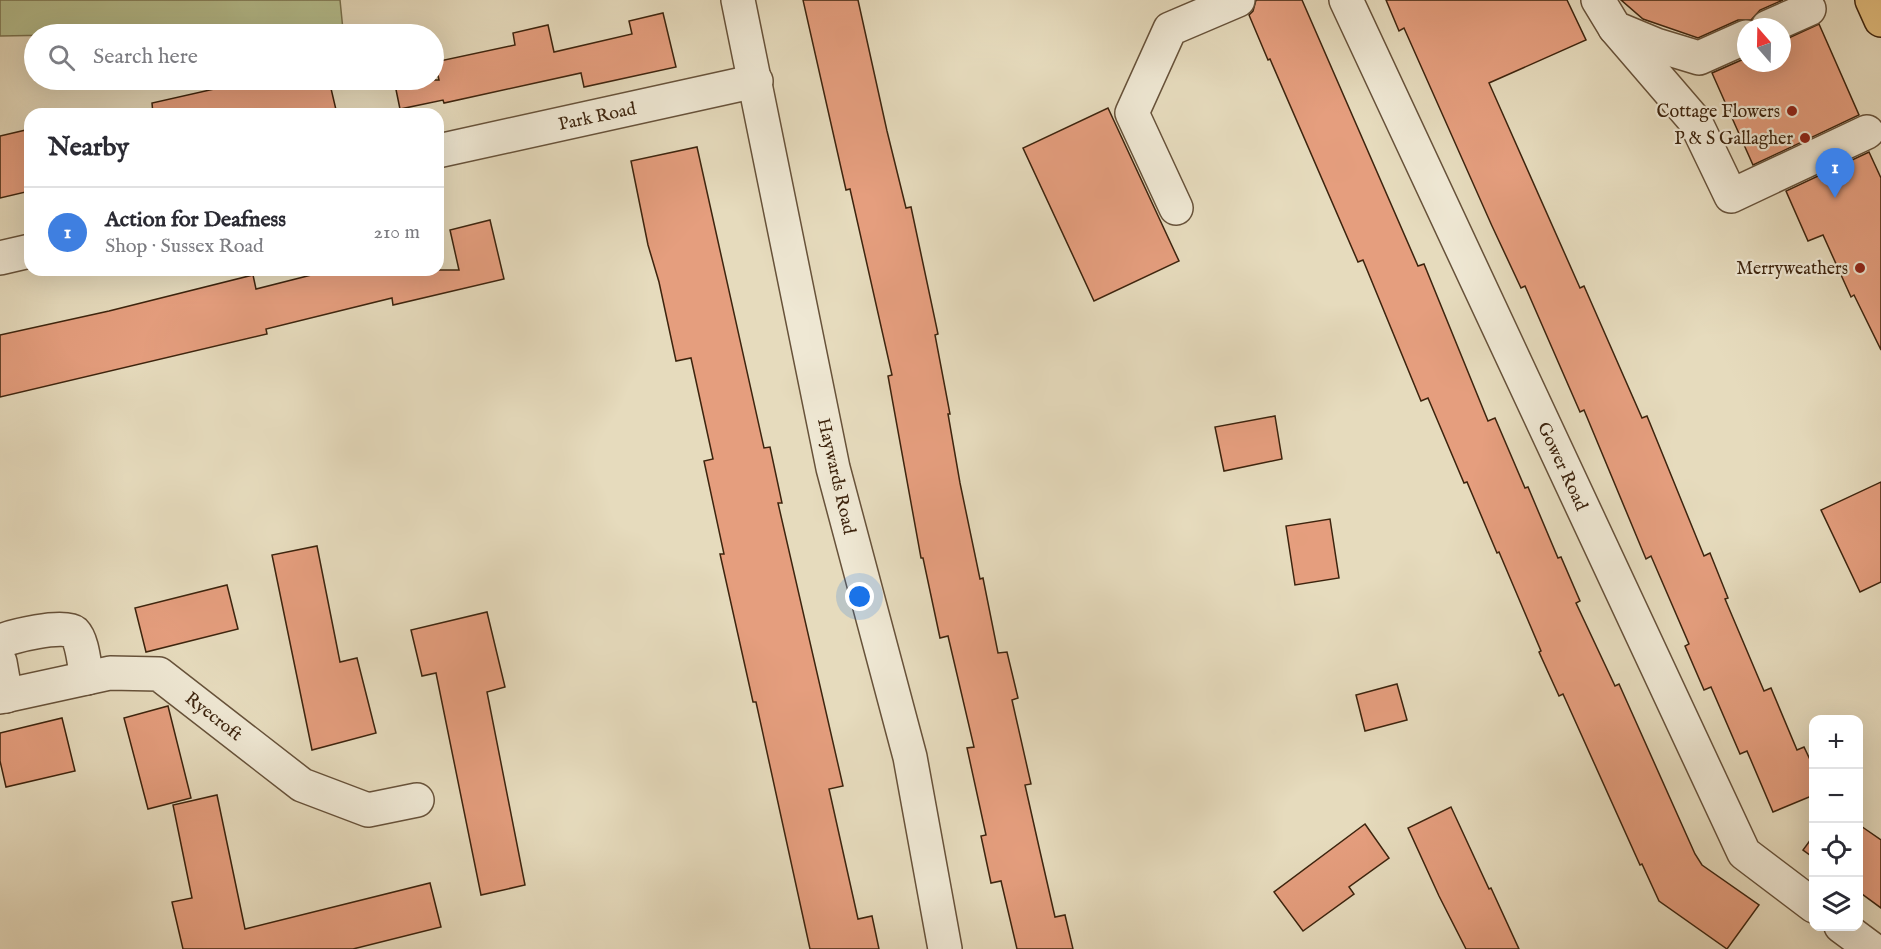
<!DOCTYPE html>
<html lang="en">
<head>
<meta charset="utf-8">
<style>
  :root { --surface:#fff; --page:#f7f7f7; --text:#2b2b33; --muted:#7c7c81; --line:#e1e1e2; --accent:#ea580c }
  body { margin:0; font-family:"IM FELL English",serif; background:var(--page); color:var(--text) }
  .controls { position:absolute; right:18px; bottom:18px; display:grid; overflow:hidden; border-radius:12px; box-shadow:0 6px 24px #0002 }
  .controls button { width:54px; height:54px; display:grid; place-items:center; padding:0; border:0; border-bottom:2px solid var(--line); background:var(--surface); color:var(--text); font:30px sans-serif }
  .compass { position:absolute; left:1737px; top:18px; width:54px; height:54px; border-radius:50%; background:var(--surface); box-shadow:0 6px 24px #0002; rotate:340deg }
  .you { position:absolute; left:860px; top:597px; width:21px; height:21px; margin:-15px; border:4px solid #fff; border-radius:50%; background:#1a73e8; box-shadow:0 0 0 9px #1a73e833 }
  .badge { display:grid; place-items:center; width:39px; height:39px; border-radius:50%; background:var(--accent); color:#fff; font-size:20px; font-weight:700 }
  .pin { position:absolute; translate:-50% -50px; filter:drop-shadow(0 2px 3px #0008) }
  .pin::after { content:''; position:absolute; top:32px; width:21px; height:18px; background:inherit; clip-path:polygon(0 0,100% 0,50% 100%) }
  .list { margin:0; padding:0; list-style:none }
  h2 { display:flex; justify-content:space-between; align-items:center; height:78px; margin:0; padding:0 24px; font-size:26px }
  h2 small { font-size:20px; font-weight:400; color:var(--muted) }
  .list li { display:grid; grid-template-columns:39px 1fr auto; gap:18px; align-items:center; box-sizing:border-box; height:90px; padding:0 24px; border-top:2px solid var(--line) }
  .list b { display:block; font-size:22px; white-space:nowrap }
  .list p { margin:0; font-size:20px; white-space:nowrap; color:var(--muted) }
  .list em { font-size:20px; font-style:normal; color:var(--muted) }
  .icon { flex:none; width:33px; height:33px; fill:none; stroke:currentColor; stroke-width:2; stroke-linecap:round; stroke-linejoin:round }
  .map { position:relative; flex:none; width:1881px; height:949px; overflow:hidden }
  .search { position:absolute; background:var(--surface); box-shadow:0 6px 24px #0002; left:24px; top:24px; width:420px; height:66px; display:flex; align-items:center; gap:15px; box-sizing:border-box; padding:0 21px; border-radius:33px; color:var(--muted); font-size:22px }
  .panel { position:absolute; background:var(--surface); box-shadow:0 6px 24px #0002; left:24px; top:108px; width:420px; height:168px; border-radius:18px }
  .map>svg:first-child { display:block }
  .green { fill:#b6c090; stroke:#7a724f; stroke-width:1.5 }
  .building { fill:#e59e7e; stroke:#3d240e; stroke-width:1.5 }
  .lines { fill:none; stroke-linecap:round; stroke-linejoin:round }
  .minor-casing { stroke:#67523a; stroke-width:36 }
  .major-casing { stroke:#3d240e; stroke-width:36 }
  .minor { stroke:#efe8d4; stroke-width:33 }
  .major { stroke:#e3be7e; stroke-width:33 }
  .poi-dot { fill:#8f2418; stroke:#efe8d4; stroke-width:2 }
  .labels { text-anchor:middle; stroke-width:4.5; stroke-linejoin:round; paint-order:stroke }
  .poi-label { font-size:18px; fill:#3d240e; stroke:#efe8d4; text-anchor:end }
  .street-label { font-size:18px; fill:#3d240e; stroke:#efe8d4 }
</style>
</head>
<body>
<div class="map">
<svg width="1881" height="949" viewBox="0 0 1881 949">
  <rect width="100%" height="100%" fill="#e6dbbd"/>
  <filter id="stains"><feTurbulence type="fractalNoise" baseFrequency=".00333" numOctaves="4"/><feColorMatrix values="0 0 0 0 .2 0 0 0 0 .09 0 0 0 0 .02 0 0 0 .5 -.17"/></filter>
  <radialGradient id="worn" r=".72"><stop offset=".6" stop-color="#630" stop-opacity="0"/><stop offset="1" stop-color="#630" stop-opacity=".3"/></radialGradient>
  <path class="green" d="M0,0H340L343,30L0,36Z"/>
  <g class="building">
    <path d="M803,0H858L887,131L906,208L911,207L921,254L938,334L935,335L950,414H948L960,483L980,579L983,578L998,653L1007,652L1018,698L1012,700L1031,784L1025,785L1039,847L1055,917L1065,915L1073,949H1017L1001,881L991,883L981,836L986,835L967,748L974,747L948,636L940,638L923,558H921L888,376L892,375L850,189L846,190Z"/>
    <path d="M1256,0H1302L1418,266L1424,264L1488,421L1495,418L1525,488L1528,487L1558,558L1561,557L1580,601L1576,603L1615,686L1619,684L1695,854L1702,865L1759,905L1727,949L1659,901L1642,864L1640,865L1563,694L1559,696L1539,652L1541,651L1499,552L1497,553L1467,482L1464,483L1428,398L1421,401L1363,260L1358,262L1270,59L1268,60L1249,15L1253,11Z"/>
    <path d="M1386,0H1567L1586,40L1489,83L1580,288L1584,286L1642,418L1647,416L1704,556L1710,553L1728,598L1725,599L1764,691L1771,688L1797,750L1804,747L1814,768V795L1773,812L1747,751L1740,754L1711,687L1704,690L1685,646L1689,644L1651,556L1646,559L1584,410L1580,412L1525,286L1521,288L1492,226L1404,28L1399,31Z"/>
    <path d="M1621,0H1783L1760,10L1751,20H1738L1698,38L1643,19Z"/>
    <path d="M663,13L676,67L584,87L581,73L444,103L443,100L400,109L394,80H439L435,62L515,45L513,33L548,25L554,52L632,34L629,21Z"/>
    <path d="M1819,24L1859,115L1753,165L1712,73L1746,58V63H1782V41Z"/>
    <path d="M254,80H329L337,114H153L152,103Z"/>
    <path d="M1108,108L1179,261L1094,301L1023,148Z"/>
    <path d="M30,129V191L0,198V136Z"/>
    <path d="M697,147L764,448L770,447L782,503H778L843,786L829,789L858,919L872,916L879,949H810L756,702H753L720,554H724L704,461L713,459L691,358L676,361L659,282L648,245L631,161Z"/>
    <path d="M1869,152L1881,178V350L1854,295L1851,297L1823,235L1808,241L1786,191Z"/>
    <path d="M490,220L504,279L393,305L392,298L266,329L267,334L0,397V335L109,311L253,275L256,289L331,270H459L450,230Z"/>
    <path d="M1275,416L1282,459L1224,471L1215,427Z"/>
    <path d="M1881,482V582L1860,592L1821,510Z"/>
    <path d="M1330,519L1339,578L1295,585L1286,526Z"/>
    <path d="M317,546L340,662L357,658L376,733L312,750L272,555Z"/>
    <path d="M227,585L238,629L146,652L135,608Z"/>
    <path d="M487,612L505,687L487,692L525,885L481,895L436,673L422,676L411,630Z"/>
    <path d="M1397,684L1407,720L1365,731L1356,695Z"/>
    <path d="M168,706L191,798L148,809L124,718Z"/>
    <path d="M62,718L75,771L6,787L0,761V733Z"/>
    <path d="M217,795L245,929L430,883L441,927L353,949H183L172,902L192,898L173,805Z"/>
    <path d="M1451,807L1489,889L1491,888L1519,949H1466L1439,896L1408,828Z"/>
    <path d="M1365,824L1389,858L1349,887L1354,894L1303,931L1274,892Z"/>
    <path d="M1858,824L1881,840V908L1858,891Z"/>
    <path d="M1814,835V858L1803,850Z"/>
  </g>
  <g class="lines">
    <defs>
      <g id="minor">
        <path d="M738,0L833,468L910,757L945,949"/>
        <path d="M1346,0L1744,853L1814,906"/>
        <path d="M1598,0L1615,28L1656,45L1699,58L1746,37"/>
        <path d="M1768,27L1809,9"/>
        <path d="M1615,28L1695,121L1731,196L1867,132"/>
        <path d="M438,151L756,81"/>
        <path d="M1176,208L1132,113L1170,29L1238,0"/>
        <path d="M0,258L30,251"/>
        <path d="M0,642C9,636 65,624 74,632C83,641 84,665 87,678"/>
        <path d="M0,662L6,696"/>
        <path d="M0,697L110,673L159,674L302,785L368,810L417,800"/>
        <path d="M1841,926L1872,949"/>
      </g>
      <path id="major" d="M1872,0L1881,20"/>
    </defs>
    <use href="#minor" class="minor-casing"/>
    <use href="#major" class="major-casing"/>
    <use href="#minor" class="minor"/>
    <use href="#major" class="major"/>
  </g>
  <g class="poi-dot">
    <circle cx="1792" cy="111" r="6"/>
    <circle cx="1805" cy="138" r="6"/>
    <circle cx="1860" cy="268" r="6"/>
  </g>
  <g class="labels">
    <g class="poi-label">
      <text x="1780" y="117">Cottage Flowers</text>
      <text x="1793" y="144">P &amp; S Gallagher</text>
      <text x="1848" y="274">Merryweathers</text>
    </g>
    <g class="street-label">
      <text transform="translate(597 116) rotate(-12)" y="6">Park Road</text>
      <text transform="translate(1563 466) rotate(65)" y="6">Gower Road</text>
      <text transform="translate(837 476) rotate(77)" y="6">Haywards Road</text>
      <text transform="translate(214 716) rotate(38)" y="6">Ryecroft</text>
    </g>
  </g>
  <rect width="100%" height="100%" filter="url(#stains)"/>
  <rect width="100%" height="100%" fill="url(#worn)"/>
</svg>
<div class="controls">
<button>+</button>
<button>−</button>
<button><svg class="icon" aria-label="locate" viewBox="0 0 24 24"><circle cx="12" cy="12" r="6"/><path d="M12 2v4M12 18v4M2 12h4M18 12h4"/></svg></button>
<button><svg class="icon" aria-label="layers" viewBox="0 0 24 24"><path d="M12 4l9 5-9 5-9-5zM3 14l9 5 9-5"/></svg></button>
</div>
<svg class="compass" viewBox="-18 -18 36 36"><path d="M0-13l5 13h-10z" fill="#e53935"/><path d="M0 13l5-13h-10z" fill="#7c7c81"/></svg>
<div class="you"></div>
<div class="pin badge" style="left:1835px;top:198px;background:#3f7fe0">1</div>
<div class="search"><svg class="icon" aria-label="search" viewBox="0 0 24 24"><circle cx="10" cy="10" r="6"/><path d="M15 15l6 6"/></svg>Search here</div>
<section class="panel">
<h2>Nearby<small></small></h2>
<ul class="list">
<li><span class="badge" style="background:#3f7fe0">1</span><div><b>Action for Deafness</b><p>Shop · Sussex Road</p></div><em>210 m</em></li>
</ul>
</section>
</div>
</body>
</html>
